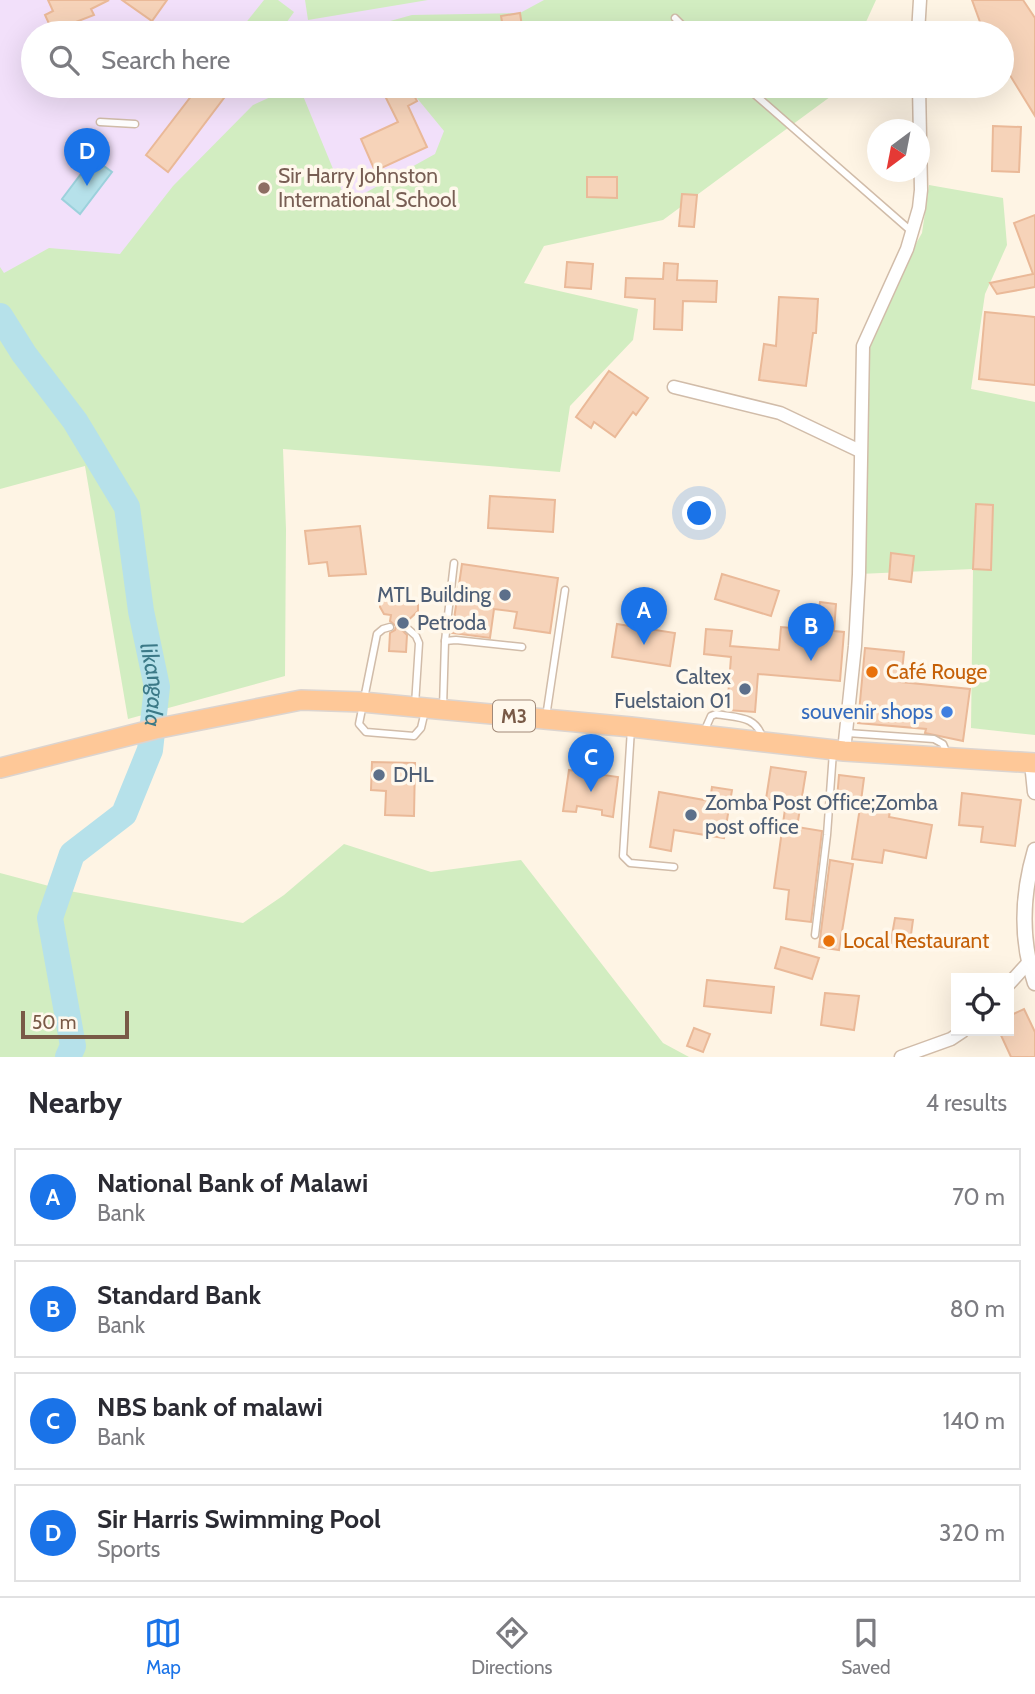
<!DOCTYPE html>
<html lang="en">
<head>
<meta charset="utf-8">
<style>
  :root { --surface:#fff; --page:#f2f2f3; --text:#2b2b33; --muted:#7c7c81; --line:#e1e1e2; --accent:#1a73e8 }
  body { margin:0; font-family:Cabin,sans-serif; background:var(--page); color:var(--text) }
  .controls { position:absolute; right:21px; bottom:21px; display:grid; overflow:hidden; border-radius:0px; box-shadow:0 7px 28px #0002 }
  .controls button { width:63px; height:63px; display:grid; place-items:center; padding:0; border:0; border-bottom:2px solid var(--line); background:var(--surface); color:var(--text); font:35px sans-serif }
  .compass { position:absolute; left:867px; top:119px; width:63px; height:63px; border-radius:50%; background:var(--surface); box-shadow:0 7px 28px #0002; rotate:212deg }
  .scale { position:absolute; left:21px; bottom:18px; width:108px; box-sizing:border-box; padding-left:7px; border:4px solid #795a47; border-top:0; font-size:19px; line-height:24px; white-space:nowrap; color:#795a47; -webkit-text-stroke:5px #fff8ec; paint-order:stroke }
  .you { position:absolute; left:700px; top:514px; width:24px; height:24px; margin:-18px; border:5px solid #fff; border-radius:50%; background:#1a73e8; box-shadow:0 0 0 10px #1a73e833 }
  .badge { display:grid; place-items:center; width:46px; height:46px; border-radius:50%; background:var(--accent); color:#fff; font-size:23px; font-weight:700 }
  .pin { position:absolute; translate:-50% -58px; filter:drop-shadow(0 2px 4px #0008) }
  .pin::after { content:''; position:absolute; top:37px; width:24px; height:21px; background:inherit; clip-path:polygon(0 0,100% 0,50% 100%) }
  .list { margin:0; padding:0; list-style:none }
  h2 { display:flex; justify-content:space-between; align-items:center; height:91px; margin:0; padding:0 28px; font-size:30px }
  h2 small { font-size:23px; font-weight:400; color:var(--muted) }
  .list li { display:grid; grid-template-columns:46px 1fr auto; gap:21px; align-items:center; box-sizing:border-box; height:98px; margin:0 14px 14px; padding:0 14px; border:2px solid var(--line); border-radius:0px }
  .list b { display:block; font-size:26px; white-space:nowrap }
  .list p { margin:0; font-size:23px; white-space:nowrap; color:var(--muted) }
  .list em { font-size:23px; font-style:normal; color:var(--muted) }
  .icon { flex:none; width:38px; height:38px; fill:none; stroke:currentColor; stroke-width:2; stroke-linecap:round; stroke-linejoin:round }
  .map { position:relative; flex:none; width:1035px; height:1057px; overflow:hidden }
  .search { position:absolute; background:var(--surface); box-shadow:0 7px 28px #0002; left:21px; right:21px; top:21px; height:77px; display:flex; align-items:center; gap:18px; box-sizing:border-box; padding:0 24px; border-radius:38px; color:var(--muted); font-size:26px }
  .sheet { height:539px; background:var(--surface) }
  nav { display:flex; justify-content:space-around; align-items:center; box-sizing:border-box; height:98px; border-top:2px solid var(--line); background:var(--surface); font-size:19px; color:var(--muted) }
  nav a { display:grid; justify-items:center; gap:4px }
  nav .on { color:var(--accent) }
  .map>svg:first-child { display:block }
  .education { fill:#f2e0fa }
  .green { fill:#d2edc1 }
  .water { fill:#b6e1ea; stroke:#9cd1dc; stroke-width:2 }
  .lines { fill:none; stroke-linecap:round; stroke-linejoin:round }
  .river { stroke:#b6e1ea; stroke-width:26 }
  .building { fill:#f6d3b9; stroke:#eab998; stroke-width:2 }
  .service-casing { stroke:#d1bca9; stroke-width:9 }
  .minor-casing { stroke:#d1bca9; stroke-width:15 }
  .tertiary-casing { stroke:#d1bca9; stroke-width:17 }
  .trunk-casing { stroke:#dcd4cf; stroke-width:22 }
  .service { stroke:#fff; stroke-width:6 }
  .minor { stroke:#fff; stroke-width:12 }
  .tertiary { stroke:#fff; stroke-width:14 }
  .trunk { stroke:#fec898; stroke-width:19 }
  .education-dot { fill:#8d6e63; stroke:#fff8ec; stroke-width:2.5 }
  .service-dot { fill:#5c6f8a; stroke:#fff8ec; stroke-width:2.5 }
  .food-dot { fill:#e8710a; stroke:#fff8ec; stroke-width:2.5 }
  .shop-dot { fill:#3f7fe0; stroke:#fff8ec; stroke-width:2.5 }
  .labels { text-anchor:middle; stroke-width:7; stroke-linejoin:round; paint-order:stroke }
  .shield { fill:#fff8ec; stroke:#a18978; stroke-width:2 }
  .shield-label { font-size:19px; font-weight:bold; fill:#795a47 }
  .education-label { font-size:21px; fill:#785e54; stroke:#fff8ec; text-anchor:start }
  .service-label { font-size:21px; fill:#4e5e75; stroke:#fff8ec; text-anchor:start }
  .food-label { font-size:21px; fill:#c56008; stroke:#fff8ec; text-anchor:start }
  .shop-label { font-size:21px; fill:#366cbe; stroke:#fff8ec; text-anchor:end }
  .water-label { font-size:23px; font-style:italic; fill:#3b7987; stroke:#fff8ec }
</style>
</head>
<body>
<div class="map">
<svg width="1035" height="1057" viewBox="0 0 1035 1057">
  <rect width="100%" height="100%" fill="#fef4e4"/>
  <path class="education" d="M0,0H554L553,33H33V86H552L504,260L0,292Z"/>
  <g class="green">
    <path d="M264,0H278L294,12L279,33H244L240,30Z"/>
    <path d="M305,0H428L308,20Z"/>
    <path d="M544,0H876L861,33H364L361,29L412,15L520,13Z"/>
    <path d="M295,86H299L347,203L435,154L444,131L407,86H838L834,94L663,220L544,246L524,283L638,309L633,340L570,406L560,472L283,449L286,529L285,676L128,719L85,466L0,489V267L4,273L49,248L120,254L173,186L253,105Z"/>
    <path d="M929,185L1003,198L1007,245L985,294L971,389L1035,402V735L971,728L973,569L859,574V344L922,233Z"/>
    <path d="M344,844L431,872L521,860L663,1043L689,1057H0V873L64,890L243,923L284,895Z"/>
  </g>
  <path class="water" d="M93,158L112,172L80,214L62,199Z"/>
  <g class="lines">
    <path class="river" id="s1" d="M0,316L24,354L75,421L127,507L141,611L157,687L150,750L124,814L72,854L50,918L73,1046L68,1057"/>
  </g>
  <g class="building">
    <path d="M48,0H109L91,9L94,15L63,27L61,23L51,28L45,15L53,11Z"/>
    <path d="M122,0H167L152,21Z"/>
    <path d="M972,0H1023L1035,18V116L1008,72L1006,73L1002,67V33H984Z"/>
    <path d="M520,13L523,33H504L501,16Z"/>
    <path d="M199,86H233L168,172L146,155Z"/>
    <path d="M395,86H409L417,101L408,106L427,147L375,171L361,139L398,122L383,92Z"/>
    <path d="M993,126L1021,127L1019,172L992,171Z"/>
    <path d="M587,177H617V198L587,197Z"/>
    <path d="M682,194L697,195L694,227L679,226Z"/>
    <path d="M1035,215V287L997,294L990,283L1033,274L1014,223Z"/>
    <path d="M567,262L593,264L591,289L565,287Z"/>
    <path d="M664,263L678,264L677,280L717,281L716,302L683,301L682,330L654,329L655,299L625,297L626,278L663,279Z"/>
    <path d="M779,297L818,299L816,333H813L806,386L759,380L764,344L776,346Z"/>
    <path d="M985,312L1035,317V385L979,379Z"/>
    <path d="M609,371L648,398L636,415L633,412L615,437L594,422L591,428L576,417Z"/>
    <path d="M490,496L555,500L553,532L488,528Z"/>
    <path d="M976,504L993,505L991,570L973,569Z"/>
    <path d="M360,526L366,574L329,576L327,562L309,564L305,531Z"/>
    <path d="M891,553L914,556L911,582L889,579Z"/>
    <path d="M462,564L558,578L550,633L514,628L517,612L494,609L490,638L452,633Z"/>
    <path d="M722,574L779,591L771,616L715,599Z"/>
    <path d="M380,599L418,600V611L402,626V630L407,635L406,652L389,651L390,633L395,630L396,626L390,621L391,615L384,614L380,607Z"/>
    <path d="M820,602L836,604L834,631L844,632L840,681L758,674L755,712L727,710L731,657L704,654L706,629L732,631L730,646L779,650L781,627L817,630Z"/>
    <path d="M617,624L675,633L670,666L612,657Z"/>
    <path d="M865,648L904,652L901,682L970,689L963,741L925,733L926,729L858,723Z"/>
    <path d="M372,762L415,763L414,816L385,815L386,791L371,790Z"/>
    <path d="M771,767L806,772L797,827L822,831L811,922L786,919L789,890L774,888L786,802L766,799Z"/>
    <path d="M569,770L618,777L613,817L602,815V810L577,806L576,812L563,811Z"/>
    <path d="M839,775L864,778L861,801L837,799Z"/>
    <path d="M712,787L732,790L724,838L674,830L671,851L650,847L659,792L710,801Z"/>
    <path d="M962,793L1021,800L1015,846L981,842L983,827L959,825Z"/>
    <path d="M861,801L891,805L889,817L932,825L926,858L884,850L882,863L852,859Z"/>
    <path d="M830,860L853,864L839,950L819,947Z"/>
    <path d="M895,918L913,920L909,949L890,946Z"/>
    <path d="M781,947L819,958L812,979L775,968Z"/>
    <path d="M707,980L774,987L771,1013L704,1006Z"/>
    <path d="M825,993L859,996L854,1030L821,1025Z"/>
    <path d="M1024,1009L1035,1032V1057H1011L999,1031H1009V1016Z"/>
    <path d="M694,1028L710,1034L703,1052L687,1046Z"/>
  </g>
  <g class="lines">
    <defs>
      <g id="service">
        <path d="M675,18L690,33"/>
        <path d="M745,86L911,231"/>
        <path d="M100,122L135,124"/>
        <path d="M390,627L383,629L377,634L359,724L366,732L414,736L421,728L425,711"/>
        <path d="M407,628L416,636L419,643L415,705"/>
        <path d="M445,641L456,640L522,647"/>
        <path d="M443,708L445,641L454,563"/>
        <path d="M546,717L565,590"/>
        <path d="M631,729L623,856L630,863L674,867"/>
        <path d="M847,733L934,739L943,744L947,754"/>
        <path d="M703,734L711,716L716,714C737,718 756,715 763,739"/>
        <path d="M815,935L827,835L833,752"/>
      </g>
      <g id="minor">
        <path d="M918,33L920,0"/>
        <path d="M674,387L780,413L860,451"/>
        <path d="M844,751L855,646L859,574L863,346L907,249L919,208L921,190L919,86"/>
        <path d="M1009,984L1028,963"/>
        <path d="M901,1057L951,1039L963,1031"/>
      </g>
      <g id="tertiary">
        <path d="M1032,763L1035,792"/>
        <path d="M1035,850C1022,894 1020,939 1035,983"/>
      </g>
      <path id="trunk" d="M0,768L155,729L301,700L362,702L415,707L631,727L844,751L1035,763"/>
    </defs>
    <use href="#service" class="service-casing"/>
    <use href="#minor" class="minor-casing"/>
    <use href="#tertiary" class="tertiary-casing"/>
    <use href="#trunk" class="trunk-casing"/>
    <use href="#service" class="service"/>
    <use href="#minor" class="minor"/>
    <use href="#tertiary" class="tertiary"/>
    <use href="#trunk" class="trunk"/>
  </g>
  <circle class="education-dot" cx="264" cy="188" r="7"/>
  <g class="service-dot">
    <circle cx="505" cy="595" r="7"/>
    <circle cx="403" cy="623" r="7"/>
    <circle cx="745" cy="689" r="7"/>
    <circle cx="379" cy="775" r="7"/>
    <circle cx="691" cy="815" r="7"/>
  </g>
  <g class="food-dot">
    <circle cx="872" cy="672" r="7"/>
    <circle cx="829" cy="941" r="7"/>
  </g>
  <circle class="shop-dot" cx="947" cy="712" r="7"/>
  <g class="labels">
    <rect class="shield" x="493" y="700.5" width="42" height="31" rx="5"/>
    <g class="shield-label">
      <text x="514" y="723">M3</text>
    </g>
    <g class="education-label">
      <text x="278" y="183">Sir Harry Johnston<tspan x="278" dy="24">International School</tspan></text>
    </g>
    <g class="service-label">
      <text x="491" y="602" text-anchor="end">MTL Building</text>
      <text x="417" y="630">Petroda</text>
      <text x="731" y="684" text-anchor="end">Caltex<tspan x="731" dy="24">Fuelstaion 01</tspan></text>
      <text x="393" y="782">DHL</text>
      <text x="705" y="810">Zomba Post Office;Zomba<tspan x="705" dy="24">post office</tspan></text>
    </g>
    <g class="food-label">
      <text x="886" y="679">Café Rouge</text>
      <text x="843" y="948">Local Restaurant</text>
    </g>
    <g class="shop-label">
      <text x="933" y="719">souvenir shops</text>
    </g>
    <g class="water-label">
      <text dy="8" stroke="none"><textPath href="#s1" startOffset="410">likangala</textPath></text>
    </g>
  </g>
</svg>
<div class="controls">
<button><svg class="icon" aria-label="locate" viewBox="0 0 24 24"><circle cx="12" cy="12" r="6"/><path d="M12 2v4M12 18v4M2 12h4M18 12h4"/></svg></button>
</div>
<svg class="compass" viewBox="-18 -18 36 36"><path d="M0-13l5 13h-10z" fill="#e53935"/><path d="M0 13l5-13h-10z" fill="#7c7c81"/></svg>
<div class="scale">50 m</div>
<div class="you"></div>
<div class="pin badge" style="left:644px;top:645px">A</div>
<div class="pin badge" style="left:811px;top:661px">B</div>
<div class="pin badge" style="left:591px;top:792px">C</div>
<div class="pin badge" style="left:87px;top:186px">D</div>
<div class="search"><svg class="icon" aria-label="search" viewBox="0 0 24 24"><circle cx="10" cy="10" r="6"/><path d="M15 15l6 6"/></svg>Search here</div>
</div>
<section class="sheet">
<h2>Nearby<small>4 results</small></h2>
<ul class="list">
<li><span class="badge">A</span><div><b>National Bank of Malawi</b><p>Bank</p></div><em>70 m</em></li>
<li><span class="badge">B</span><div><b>Standard Bank</b><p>Bank</p></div><em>80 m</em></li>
<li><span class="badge">C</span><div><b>NBS bank of malawi</b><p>Bank</p></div><em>140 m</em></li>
<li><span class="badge">D</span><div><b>Sir Harris Swimming Pool</b><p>Sports</p></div><em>320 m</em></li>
</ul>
</section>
<nav>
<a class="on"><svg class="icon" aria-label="map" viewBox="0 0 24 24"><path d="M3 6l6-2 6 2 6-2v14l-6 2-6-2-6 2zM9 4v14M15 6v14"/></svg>Map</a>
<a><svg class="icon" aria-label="directions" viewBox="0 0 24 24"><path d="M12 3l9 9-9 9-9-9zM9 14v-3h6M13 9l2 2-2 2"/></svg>Directions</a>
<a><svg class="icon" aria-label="saved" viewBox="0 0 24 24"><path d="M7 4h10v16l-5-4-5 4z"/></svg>Saved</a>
</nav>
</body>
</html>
